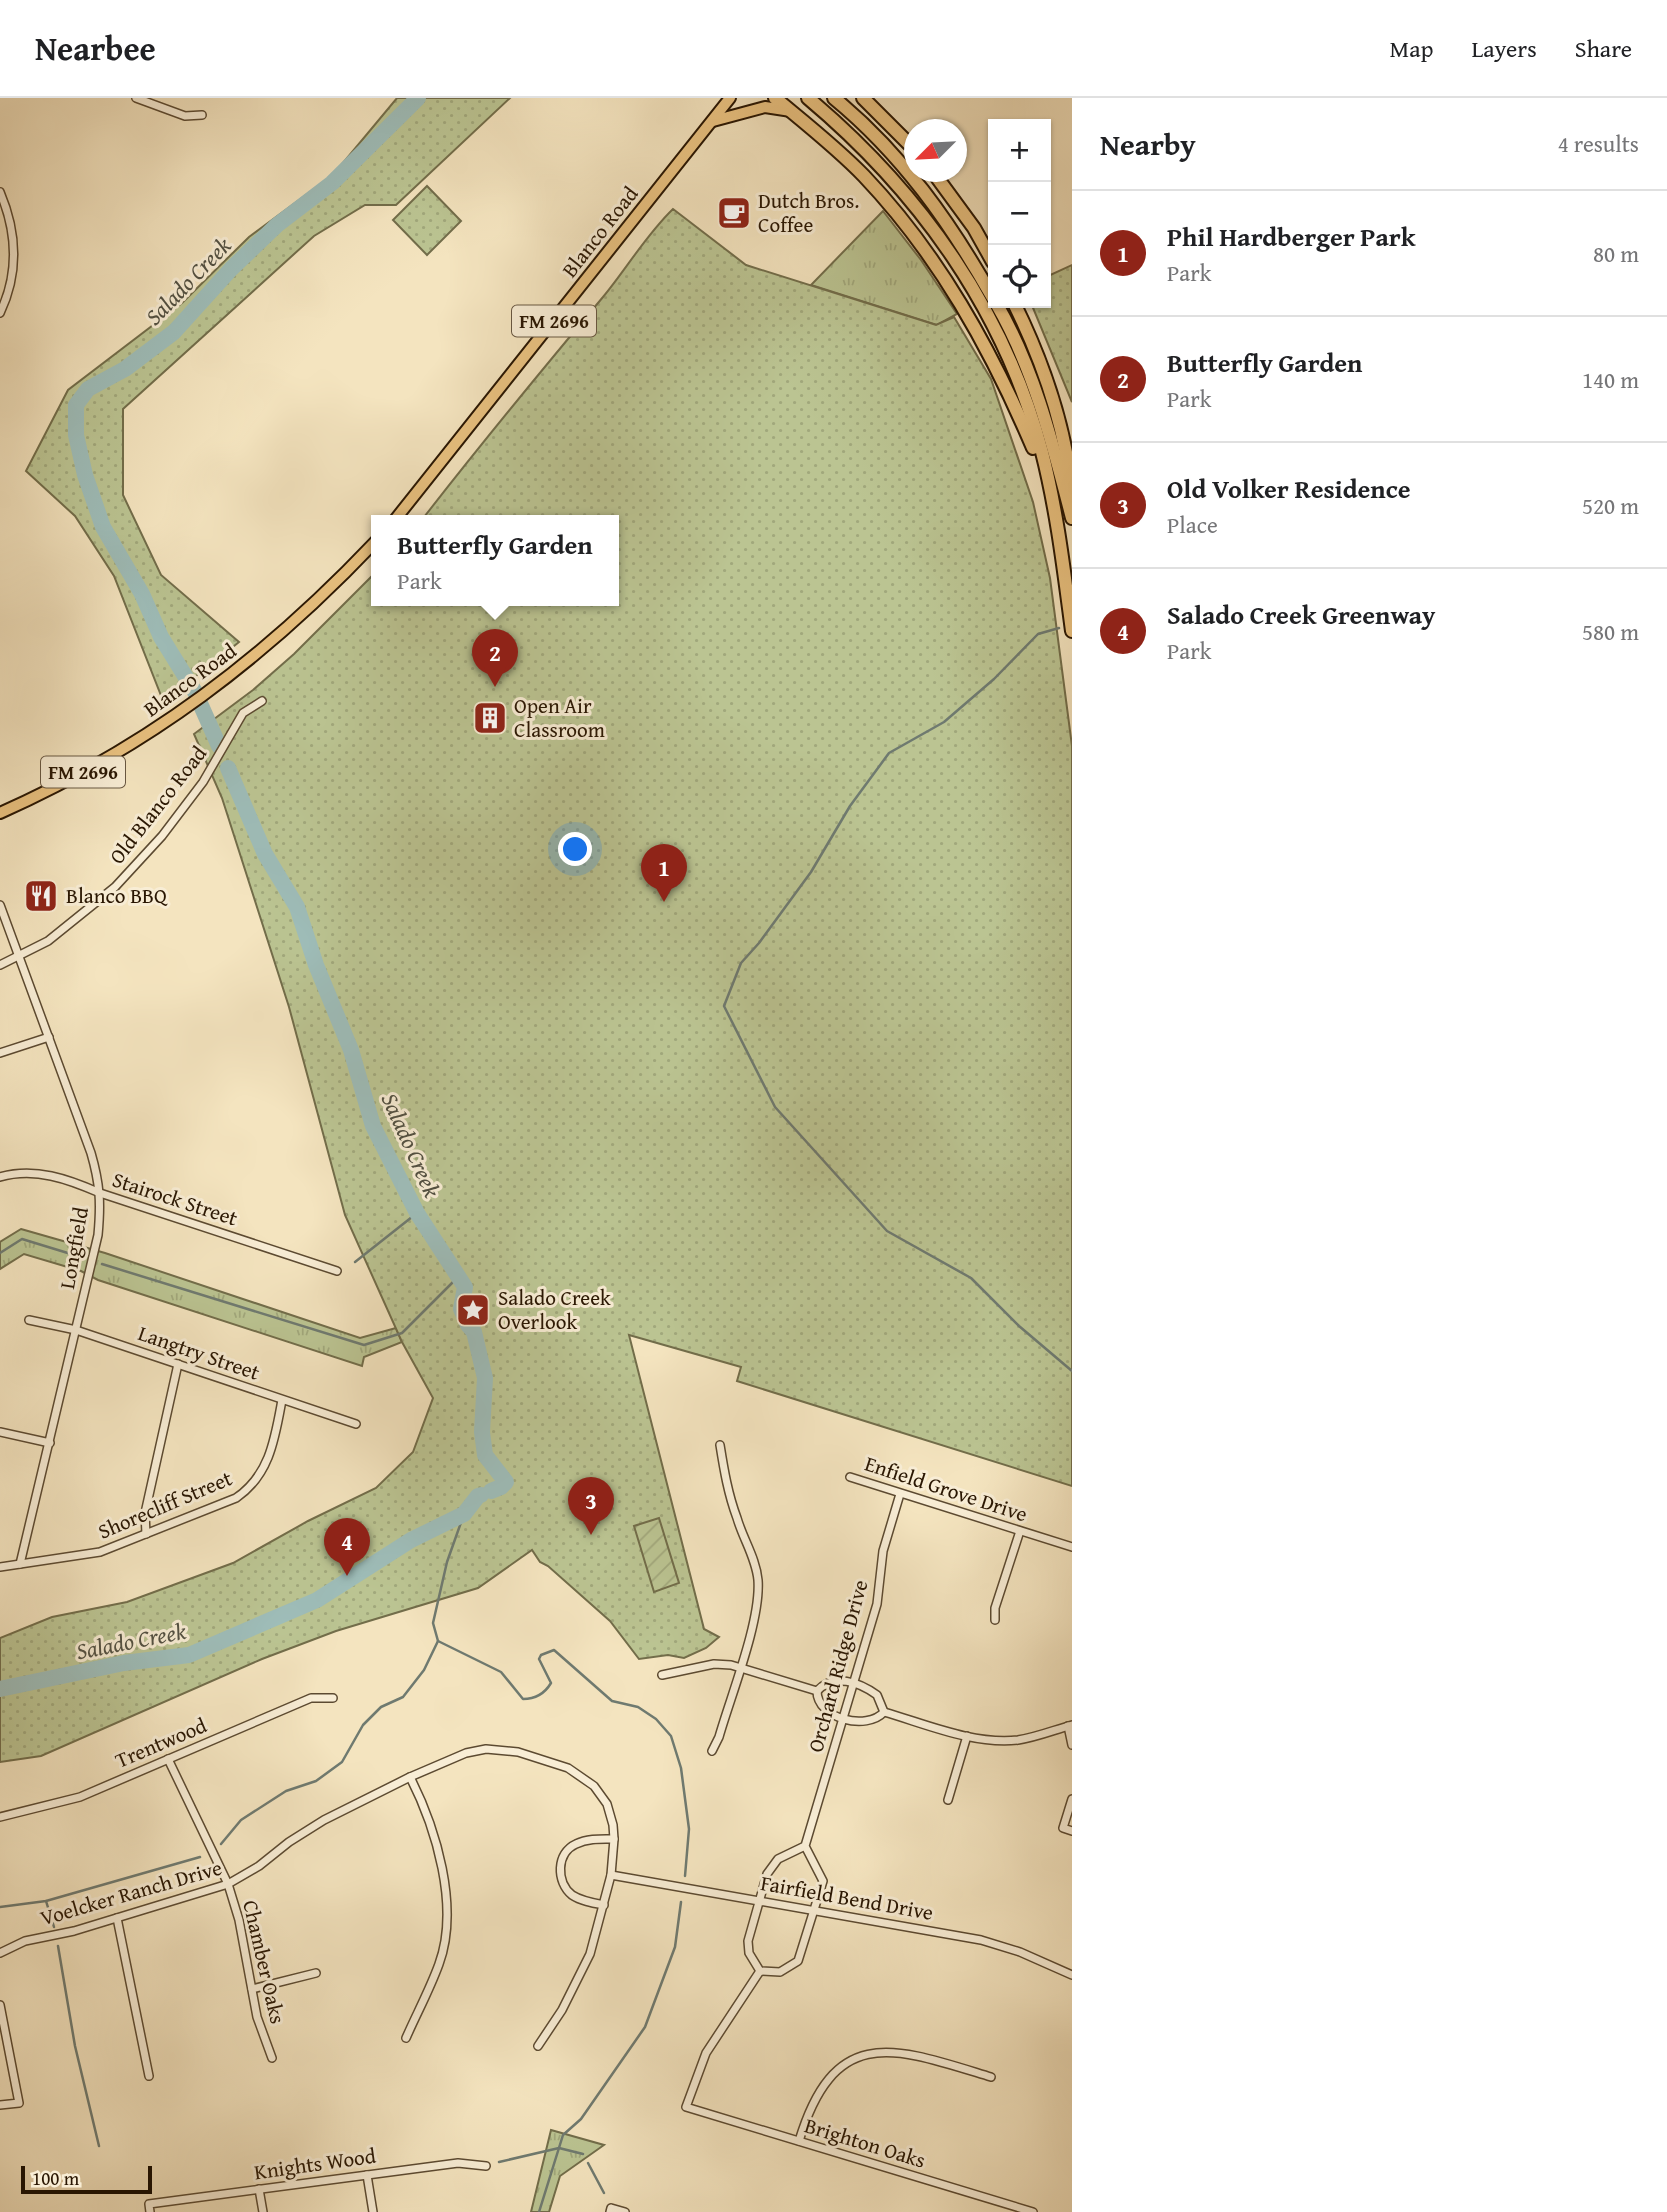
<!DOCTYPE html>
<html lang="en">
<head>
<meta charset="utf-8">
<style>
  :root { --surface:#fff; --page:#f6f6f6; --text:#202124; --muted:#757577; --line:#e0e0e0; --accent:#8f2418 }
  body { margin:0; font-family:"Gentium Book Plus",serif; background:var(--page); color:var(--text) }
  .controls { position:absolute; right:21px; top:21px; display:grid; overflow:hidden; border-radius:0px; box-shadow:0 2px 5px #0004 }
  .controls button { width:63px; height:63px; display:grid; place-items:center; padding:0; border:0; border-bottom:2px solid var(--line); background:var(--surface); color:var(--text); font:35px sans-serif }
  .compass { position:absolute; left:904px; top:21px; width:63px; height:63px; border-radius:50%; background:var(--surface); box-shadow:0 2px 5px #0004; rotate:246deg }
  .scale { position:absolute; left:21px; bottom:18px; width:131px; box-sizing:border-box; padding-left:7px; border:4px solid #291602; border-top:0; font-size:19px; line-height:24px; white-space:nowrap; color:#291602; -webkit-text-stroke:5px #f8edd5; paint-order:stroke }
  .you { position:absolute; left:576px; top:752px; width:24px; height:24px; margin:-18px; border:5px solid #fff; border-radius:50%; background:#1a73e8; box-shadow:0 0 0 10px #1a73e833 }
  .badge { display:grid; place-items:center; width:46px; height:46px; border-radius:50%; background:var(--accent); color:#fff; font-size:23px; font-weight:700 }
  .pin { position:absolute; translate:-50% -58px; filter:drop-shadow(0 2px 4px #0008) }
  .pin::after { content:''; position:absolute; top:37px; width:24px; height:21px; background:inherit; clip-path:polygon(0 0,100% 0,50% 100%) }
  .popup { position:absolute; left:371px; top:417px; width:248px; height:91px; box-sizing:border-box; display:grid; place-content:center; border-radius:0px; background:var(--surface); filter:drop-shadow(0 2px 5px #0005); font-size:23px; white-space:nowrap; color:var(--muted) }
  .popup b { font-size:26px; color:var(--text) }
  .popup::after { content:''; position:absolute; left:50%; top:100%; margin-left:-14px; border:14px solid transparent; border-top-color:var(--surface) }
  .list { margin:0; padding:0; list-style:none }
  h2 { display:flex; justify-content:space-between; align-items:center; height:91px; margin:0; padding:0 28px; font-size:30px }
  h2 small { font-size:23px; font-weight:400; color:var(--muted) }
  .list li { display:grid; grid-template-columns:46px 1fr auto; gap:21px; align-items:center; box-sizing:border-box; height:126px; padding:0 28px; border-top:2px solid var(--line) }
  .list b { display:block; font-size:26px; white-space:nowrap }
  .list p { margin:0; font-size:23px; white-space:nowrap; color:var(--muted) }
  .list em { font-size:23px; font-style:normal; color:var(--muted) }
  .icon { flex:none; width:38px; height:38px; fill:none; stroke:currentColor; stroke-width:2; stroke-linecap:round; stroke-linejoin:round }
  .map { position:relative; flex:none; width:1072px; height:2114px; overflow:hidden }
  header { display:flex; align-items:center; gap:42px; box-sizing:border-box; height:98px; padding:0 35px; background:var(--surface); border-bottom:2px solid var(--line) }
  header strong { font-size:33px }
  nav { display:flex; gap:38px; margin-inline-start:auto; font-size:24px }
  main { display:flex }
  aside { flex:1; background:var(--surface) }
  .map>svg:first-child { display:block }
  .grass { fill:url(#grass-tufts); stroke:#726d4a; stroke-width:2 }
  .park { fill:url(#park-dots); stroke:#726d4a; stroke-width:2 }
  .garden { fill:url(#garden-furrows); stroke:#726d4a; stroke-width:2 }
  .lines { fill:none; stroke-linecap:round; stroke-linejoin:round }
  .stream { stroke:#6f7a70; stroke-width:2.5 }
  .river { stroke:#9ebdb9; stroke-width:16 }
  .minor-casing { stroke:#5c4a31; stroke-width:10 }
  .primary-casing { stroke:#291602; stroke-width:14 }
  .motorway-casing { stroke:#291602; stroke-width:16 }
  .minor { stroke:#f8edd5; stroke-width:7 }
  .primary { stroke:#eac280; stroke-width:10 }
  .motorway { stroke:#eac280; stroke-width:12 }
  .labels { text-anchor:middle; stroke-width:6; stroke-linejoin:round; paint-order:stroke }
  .shield { fill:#f8edd5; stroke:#675641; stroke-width:2 }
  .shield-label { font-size:19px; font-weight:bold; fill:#291602 }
  .poi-label { font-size:21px; fill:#291602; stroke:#f8edd5; text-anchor:start }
  .street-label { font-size:21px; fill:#291602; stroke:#f8edd5 }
  .water-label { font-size:23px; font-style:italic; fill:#525042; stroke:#f8edd5 }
</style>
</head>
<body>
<header>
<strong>Nearbee</strong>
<nav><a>Map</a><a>Layers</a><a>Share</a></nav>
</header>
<main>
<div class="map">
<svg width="1072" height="2114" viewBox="0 0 1072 2114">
  <defs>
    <pattern id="grass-tufts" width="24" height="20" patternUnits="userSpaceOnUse" patternTransform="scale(1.75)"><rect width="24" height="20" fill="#bbc492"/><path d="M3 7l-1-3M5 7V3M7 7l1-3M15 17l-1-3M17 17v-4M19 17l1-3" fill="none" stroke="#a1a87c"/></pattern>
    <pattern id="park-dots" width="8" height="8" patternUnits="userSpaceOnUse" patternTransform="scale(1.75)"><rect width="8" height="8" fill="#bbc492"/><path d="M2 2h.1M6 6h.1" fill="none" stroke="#a1a87c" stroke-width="1.8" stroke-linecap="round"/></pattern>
    <pattern id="garden-furrows" width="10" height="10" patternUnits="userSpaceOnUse" patternTransform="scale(1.75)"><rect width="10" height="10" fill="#bbc492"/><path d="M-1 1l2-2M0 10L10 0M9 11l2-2" fill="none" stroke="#a1a87c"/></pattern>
  </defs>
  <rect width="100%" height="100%" fill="#f4e4bf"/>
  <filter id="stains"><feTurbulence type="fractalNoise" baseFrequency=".00286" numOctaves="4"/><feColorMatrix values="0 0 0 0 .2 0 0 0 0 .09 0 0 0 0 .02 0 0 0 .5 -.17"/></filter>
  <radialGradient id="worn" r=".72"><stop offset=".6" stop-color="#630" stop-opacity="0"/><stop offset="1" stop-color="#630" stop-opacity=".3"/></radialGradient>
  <g class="grass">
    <path d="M883,113L921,162L957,216L937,227L811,187Z"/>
    <path d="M21,1131L105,1155L360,1240L396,1230L402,1244L364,1259L362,1268L98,1182L81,1173L24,1156L0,1171V1144Z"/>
    <path d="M551,2032L604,2047L560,2078L549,2114H531Z"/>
  </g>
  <g class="park">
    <path d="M397,0H510L396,107H365L314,138L123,311V397L161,477L239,544L202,574L162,600L114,478L75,418L26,373L68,292L182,205L249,139L333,77Z"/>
    <path d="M427,88L461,123L427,157L393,122Z"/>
    <path d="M673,111L746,167L936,227L954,219L991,281L1033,404L1050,480L1072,648V1388L737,1283L741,1269L629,1237L704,1531L719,1539L706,1550L684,1560L668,1557L639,1561L610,1523L548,1468L540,1464L532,1452L478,1490L336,1533L262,1561L41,1658L0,1664V1540L52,1519L127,1504L233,1465L308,1423L376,1390L413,1354L433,1300L402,1244L345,1117L289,909L222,700L194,636L253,592L294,556L376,474V503H614V423H421C480,347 541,273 603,199C627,170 646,137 673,111Z"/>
    <path d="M1072,167V304L1031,205H1046V179Z"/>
  </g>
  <path class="garden" d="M659,1420L679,1485L654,1494L634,1428Z"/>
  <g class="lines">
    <g class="stream">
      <path d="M1059,530L1038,536L994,581L944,624L889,655L850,708L811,774L759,845L741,865L724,908L775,1009L887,1133L971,1180L1019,1228L1072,1273"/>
      <path d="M0,1155L22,1141L84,1160"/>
      <path d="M355,1164L417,1115"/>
      <path d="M102,1166L364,1247L402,1235L459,1178"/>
      <path d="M438,1543L501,1574L523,1601C535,1601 545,1595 551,1585L539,1561L541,1557L554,1552L612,1603L638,1609L656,1621L671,1638L681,1670L689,1731L685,1778"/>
      <path d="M221,1746L241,1722L286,1693L316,1683L342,1664L363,1627L381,1609L403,1599L424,1572L438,1543L433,1525L447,1464L464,1416"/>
      <path d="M46,1803L54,1829"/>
      <path d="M0,1809L46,1803L200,1759"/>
      <path d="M58,1848L75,1948L99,2048"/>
      <path d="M499,2064L559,2050L583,2056"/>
      <path d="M588,2065L604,2095"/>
      <path d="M539,2114L563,2037L581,2021L645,1929L675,1849L681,1804"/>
    </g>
    <g class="river">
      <path d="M219,648L195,594L161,539L142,496L103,429L85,377L76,337V307L88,291L125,271L174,234L231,171L277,127L332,85L418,0"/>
      <path d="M228,670L265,756L297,809L316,867L351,952L373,1028L417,1115L465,1189L461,1211L468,1227L474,1234L485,1280L482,1334L485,1357L506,1384L501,1389L491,1393"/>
      <path d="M0,1591L124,1565L189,1557L317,1502L411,1442L464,1416L478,1398L481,1397"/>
    </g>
    <defs>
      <g id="minor">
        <path d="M136,0L185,18L202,17"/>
        <path d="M0,94C17,134 19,175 0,215"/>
        <path d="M0,807L91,1055C100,1086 101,1105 98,1137L20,1466"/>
        <path d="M0,867L48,843L115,789L162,738L203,684L243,615L262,603"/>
        <path d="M0,955L49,939"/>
        <path d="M0,1079C35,1069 68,1081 100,1095L337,1173"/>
        <path d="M29,1222L76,1232L356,1326"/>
        <path d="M0,1334L50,1345"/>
        <path d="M850,1379L1072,1449"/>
        <path d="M146,1436L145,1415L178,1266"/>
        <path d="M0,1469L100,1454L236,1400C270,1377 275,1340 282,1302"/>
        <path d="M995,1522V1510L1020,1433"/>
        <path d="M662,1577L714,1566L731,1567L817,1593"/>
        <path d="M817,1593C817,1621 867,1633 884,1614"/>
        <path d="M817,1593C834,1575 859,1584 877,1597L884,1614"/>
        <path d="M884,1614C926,1626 973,1647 1018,1642C1037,1639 1054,1632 1072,1627"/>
        <path d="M1068,1628L1072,1647"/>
        <path d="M712,1653L719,1639C731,1597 761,1523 758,1482C756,1460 743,1441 737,1420C728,1396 724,1372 720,1347"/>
        <path d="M168,1661L228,1786L239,1822L257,1919L272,1960"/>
        <path d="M1072,1701L1063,1730L1072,1733"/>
        <path d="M948,1702L967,1638"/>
        <path d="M0,1719L80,1699L311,1600H333"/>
        <path d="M805,1748L778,1761L767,1776L748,1843L749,1855L760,1873L780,1874L798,1863L823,1783L805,1748L877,1506L883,1453L900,1396"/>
        <path d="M611,1777L981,1842L1020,1854L1072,1877"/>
        <path d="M604,1807C593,1805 581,1803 572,1797C556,1784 556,1755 576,1746C588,1740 602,1741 614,1741"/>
        <path d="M117,1820L149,1978"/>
        <path d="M0,1855L25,1843L74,1833L228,1786L259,1768L289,1744L324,1722L410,1679L466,1655L486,1651L518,1654L568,1670L594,1688L607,1706L613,1727L614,1741L611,1777L590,1856L562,1912L538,1948"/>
        <path d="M760,1873L706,1955L686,2009L1033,2114"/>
        <path d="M252,1891L316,1875"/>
        <path d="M0,1907L19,2005L0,2007"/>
        <path d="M406,1940C417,1915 430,1891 439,1866C460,1809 436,1730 410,1679"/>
        <path d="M799,2043C835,1924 896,1950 991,1979"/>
        <path d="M367,2077L373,2114"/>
        <path d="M259,2091L263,2114"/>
        <path d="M150,2114L149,2106L458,2065L486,2068"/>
        <path d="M610,2114L611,2110L625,2114"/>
      </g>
      <g id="primary">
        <path d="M713,23L765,9L791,13"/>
        <path d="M394,423L730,0"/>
        <path d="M0,715C148,649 265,560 376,443"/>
      </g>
      <g id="motorway">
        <path d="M775,0C805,25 837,50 864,78C939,157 991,251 1033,350"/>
        <path d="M808,0C920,94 1004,212 1042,354C1057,413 1064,473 1072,533"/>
        <path d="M834,0C902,56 950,124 993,200"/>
        <path d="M863,0L914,51"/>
        <path d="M933,74L974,130L993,164"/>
        <path d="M996,205C1034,270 1053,347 1072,420"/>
        <path d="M1014,205C1043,264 1065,328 1072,394"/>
      </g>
    </defs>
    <use href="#minor" class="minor-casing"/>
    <use href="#primary" class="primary-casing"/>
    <use href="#motorway" class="motorway-casing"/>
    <use href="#minor" class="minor"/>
    <use href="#primary" class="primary"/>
    <use href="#motorway" class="motorway"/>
  </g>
  <defs>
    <symbol id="cafe-square" viewBox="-11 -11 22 22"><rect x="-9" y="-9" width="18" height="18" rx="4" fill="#8f2418" stroke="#f8edd5"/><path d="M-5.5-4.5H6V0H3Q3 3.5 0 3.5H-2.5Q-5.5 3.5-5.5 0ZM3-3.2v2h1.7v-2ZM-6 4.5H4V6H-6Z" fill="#fff"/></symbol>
    <symbol id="building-square" viewBox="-11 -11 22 22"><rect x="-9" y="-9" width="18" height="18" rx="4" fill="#8f2418" stroke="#f8edd5"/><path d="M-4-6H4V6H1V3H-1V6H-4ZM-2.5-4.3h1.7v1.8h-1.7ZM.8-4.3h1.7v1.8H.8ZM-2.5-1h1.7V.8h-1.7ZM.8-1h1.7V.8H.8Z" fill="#fff"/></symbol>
    <symbol id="restaurant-square" viewBox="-11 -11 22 22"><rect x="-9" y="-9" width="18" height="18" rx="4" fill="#8f2418" stroke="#f8edd5"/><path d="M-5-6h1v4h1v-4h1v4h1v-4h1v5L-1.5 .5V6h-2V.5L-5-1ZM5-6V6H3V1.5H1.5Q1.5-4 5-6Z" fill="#fff"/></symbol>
    <symbol id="sight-square" viewBox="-11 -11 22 22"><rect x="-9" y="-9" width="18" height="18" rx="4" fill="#8f2418" stroke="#f8edd5"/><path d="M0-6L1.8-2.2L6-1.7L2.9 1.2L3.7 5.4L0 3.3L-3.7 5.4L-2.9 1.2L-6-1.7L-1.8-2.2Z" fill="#fff"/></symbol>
  </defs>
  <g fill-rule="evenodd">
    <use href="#cafe-square" x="715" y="96" width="38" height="38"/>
    <use href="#building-square" x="471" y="601" width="38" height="38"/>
    <use href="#restaurant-square" x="22" y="779" width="38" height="38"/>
    <use href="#sight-square" x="454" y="1193" width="38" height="38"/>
  </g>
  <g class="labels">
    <g class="shield">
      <rect x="512" y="207.5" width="84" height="31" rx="5"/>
      <rect x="41" y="658.5" width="84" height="31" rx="5"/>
    </g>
    <g class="shield-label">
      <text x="554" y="230">FM 2696</text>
      <text x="83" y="681">FM 2696</text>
    </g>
    <g class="poi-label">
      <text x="758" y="110">Dutch Bros.<tspan x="758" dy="24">Coffee</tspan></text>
      <text x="514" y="615">Open Air<tspan x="514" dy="24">Classroom</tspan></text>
      <text x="66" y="805">Blanco BBQ</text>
      <text x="498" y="1207">Salado Creek<tspan x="498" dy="24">Overlook</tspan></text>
    </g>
    <g class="street-label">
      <text transform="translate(600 134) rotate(-52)" y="7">Blanco Road</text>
      <text transform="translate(190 582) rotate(-36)" y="7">Blanco Road</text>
      <text transform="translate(158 707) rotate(-52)" y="7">Old Blanco Road</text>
      <text transform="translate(175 1101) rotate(18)" y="7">Stairock Street</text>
      <text transform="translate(74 1150) rotate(-80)" y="7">Longfield</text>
      <text transform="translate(199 1255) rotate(19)" y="7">Langtry Street</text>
      <text transform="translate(946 1391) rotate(18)" y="7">Enfield Grove Drive</text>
      <text transform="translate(165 1407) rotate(-23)" y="7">Shorecliff Street</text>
      <text transform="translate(838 1568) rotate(-75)" y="7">Orchard Ridge Drive</text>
      <text transform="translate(161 1645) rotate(-23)" y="7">Trentwood</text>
      <text transform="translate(131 1795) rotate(-16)" y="7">Voelcker Ranch Drive</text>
      <text transform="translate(847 1800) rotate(10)" y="7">Fairfield Bend Drive</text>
      <text transform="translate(264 1864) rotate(77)" y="7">Chamber Oaks</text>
      <text transform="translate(865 2045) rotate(17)" y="7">Brighton Oaks</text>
      <text transform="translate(315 2066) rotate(-8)" y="7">Knights Wood</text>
    </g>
    <g class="water-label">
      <text transform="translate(188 183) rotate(-46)" y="8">Salado Creek</text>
      <text transform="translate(411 1047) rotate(66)" y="8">Salado Creek</text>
      <text transform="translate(131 1543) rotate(-11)" y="8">Salado Creek</text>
    </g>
  </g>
  <rect width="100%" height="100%" filter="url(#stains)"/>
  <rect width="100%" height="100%" fill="url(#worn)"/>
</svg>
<div class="controls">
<button>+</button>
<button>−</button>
<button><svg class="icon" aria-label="locate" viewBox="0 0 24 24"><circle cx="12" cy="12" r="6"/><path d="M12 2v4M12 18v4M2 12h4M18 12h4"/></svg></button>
</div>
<svg class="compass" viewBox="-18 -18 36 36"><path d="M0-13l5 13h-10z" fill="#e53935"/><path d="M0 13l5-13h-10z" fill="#757577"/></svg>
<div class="scale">100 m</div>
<div class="you"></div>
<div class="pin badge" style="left:664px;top:804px">1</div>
<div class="pin badge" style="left:495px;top:589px">2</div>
<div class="popup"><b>Butterfly Garden</b>Park</div>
<div class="pin badge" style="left:591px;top:1437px">3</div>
<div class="pin badge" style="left:347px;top:1478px">4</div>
</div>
<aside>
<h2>Nearby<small>4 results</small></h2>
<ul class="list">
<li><span class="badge">1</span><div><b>Phil Hardberger Park</b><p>Park</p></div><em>80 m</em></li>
<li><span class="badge">2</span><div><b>Butterfly Garden</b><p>Park</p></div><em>140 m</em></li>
<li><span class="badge">3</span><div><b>Old Volker Residence</b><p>Place</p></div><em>520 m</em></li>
<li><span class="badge">4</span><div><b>Salado Creek Greenway</b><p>Park</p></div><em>580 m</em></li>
</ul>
</aside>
</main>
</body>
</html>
